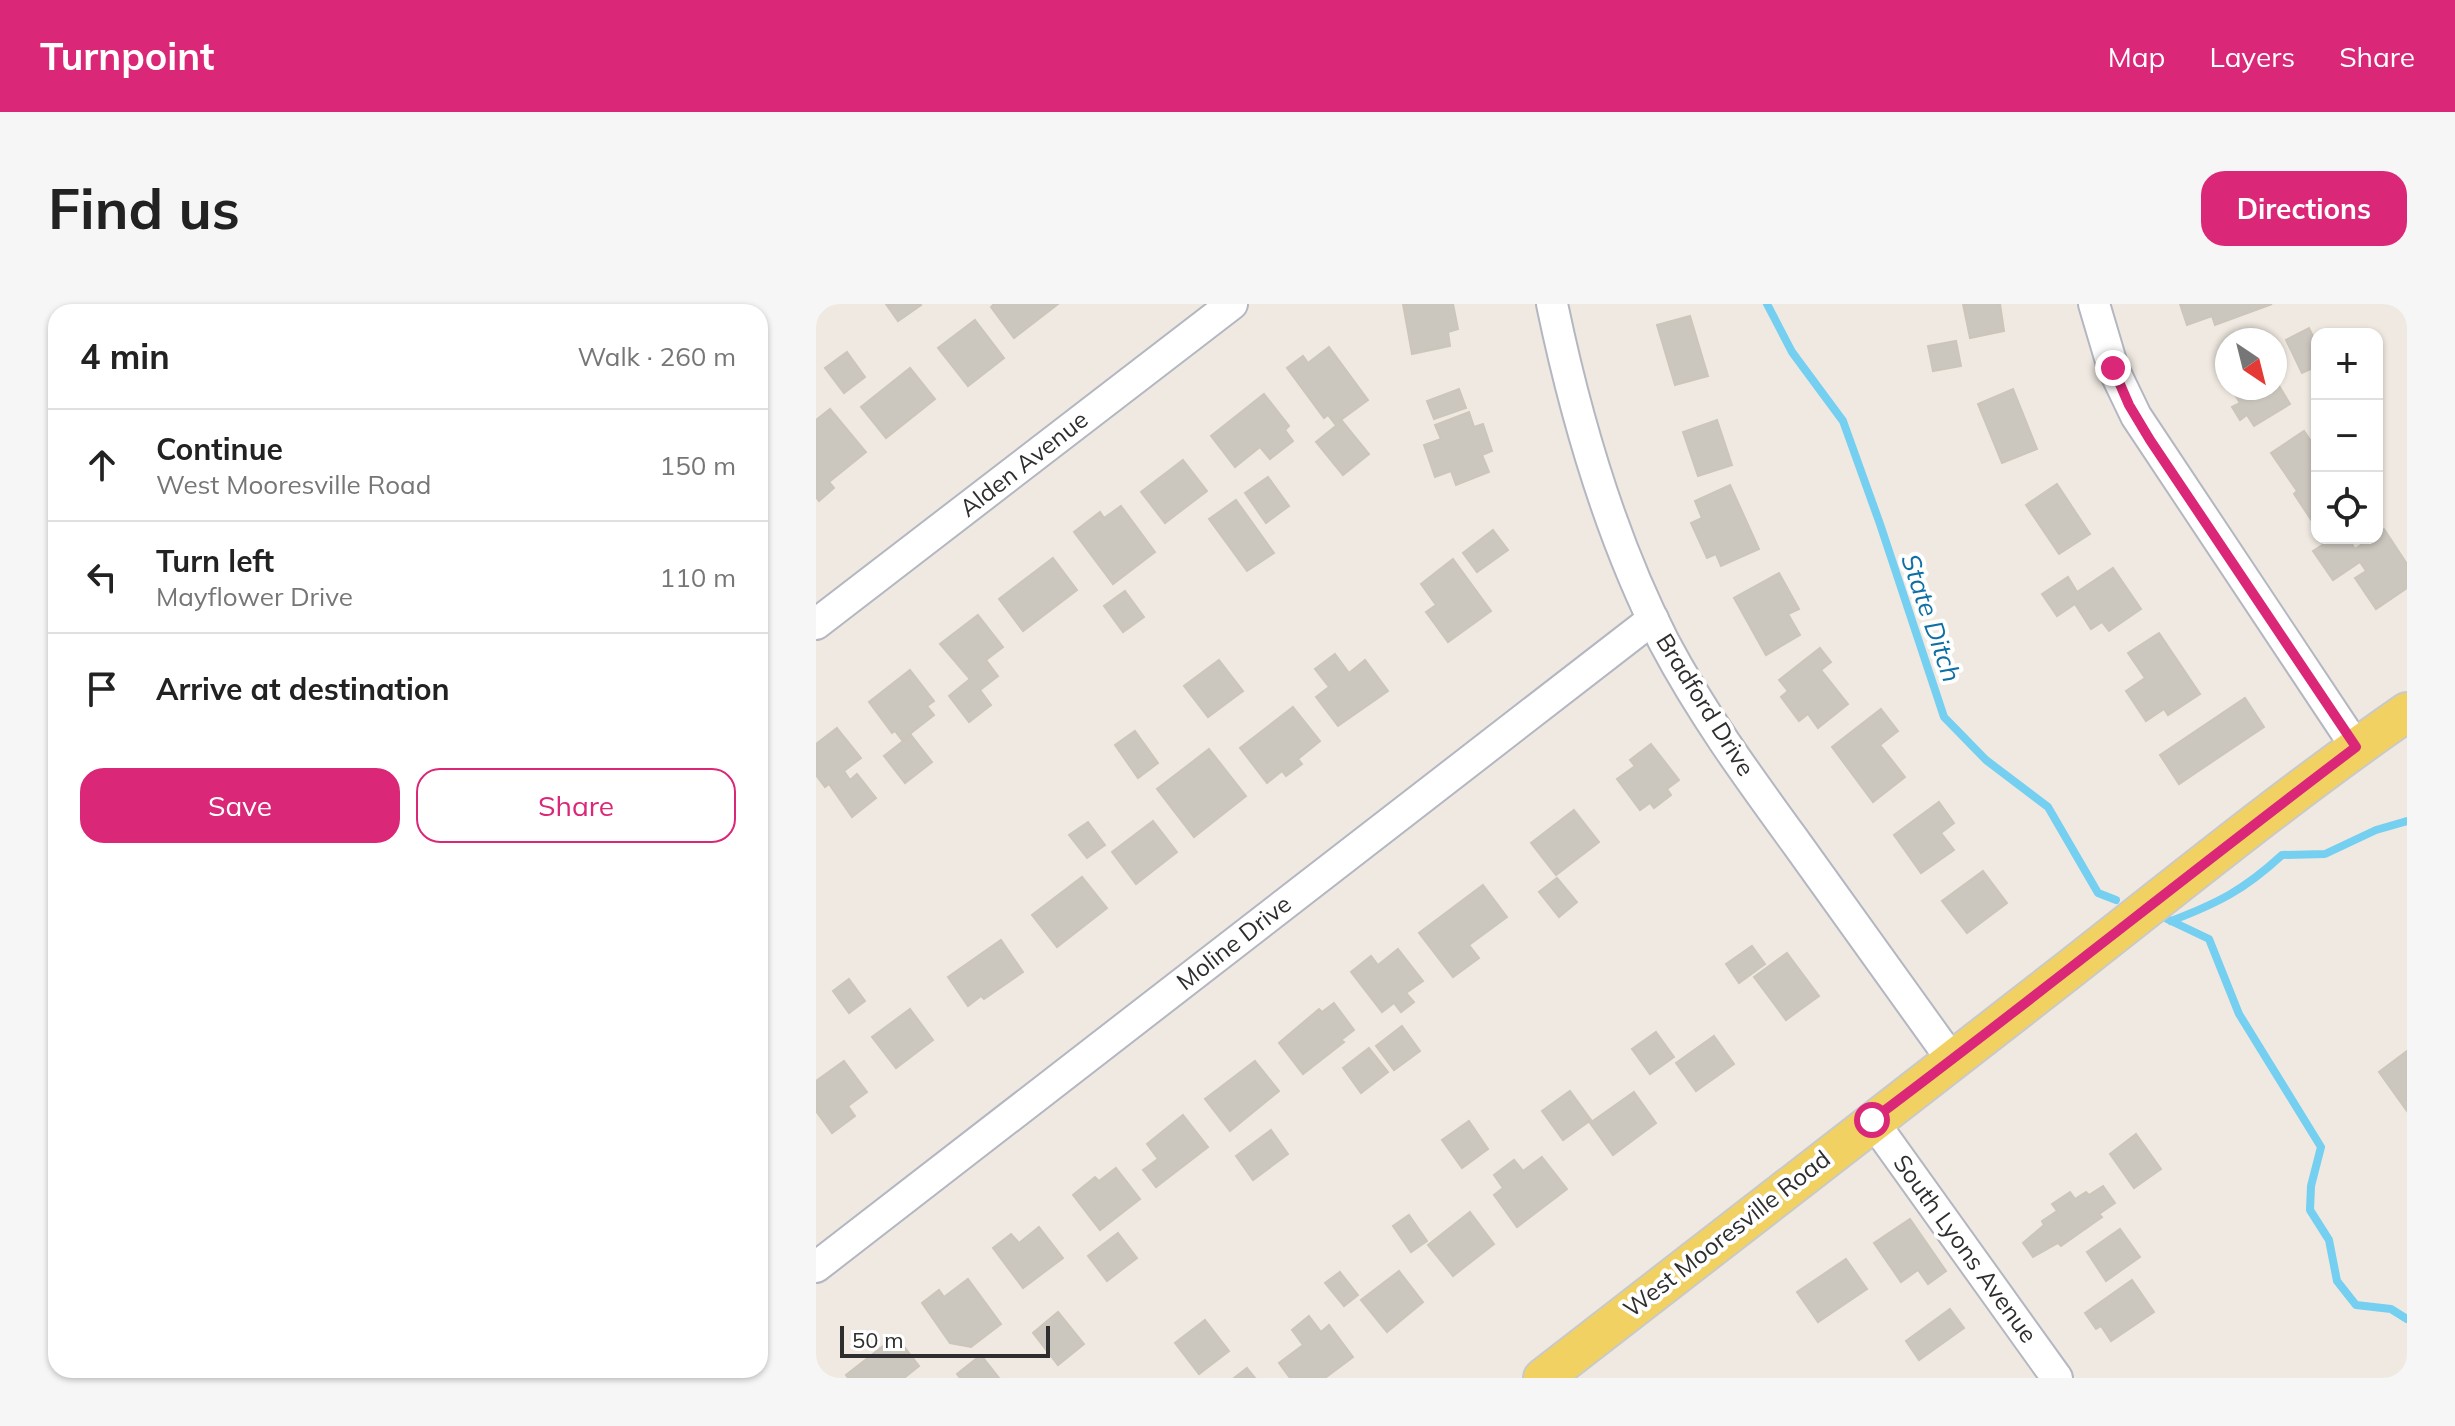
<!DOCTYPE html>
<html lang="en">
<head>
<meta charset="utf-8">
<style>
  :root { --surface:#fff; --page:#f6f6f6; --text:#222; --muted:#767676; --line:#e0e0e0; --accent:#db2777 }
  body { margin:0; font-family:Mulish,sans-serif; background:var(--page); color:var(--text) }
  .controls { position:absolute; right:24px; top:24px; display:grid; overflow:hidden; border-radius:16px; box-shadow:0 2px 6px #0004 }
  .controls button { width:72px; height:72px; display:grid; place-items:center; padding:0; border:0; border-bottom:2px solid var(--line); background:var(--surface); color:var(--text); font:40px sans-serif }
  .compass { position:absolute; left:1399px; top:24px; width:72px; height:72px; border-radius:50%; background:var(--surface); box-shadow:0 2px 6px #0004; rotate:145deg }
  .scale { position:absolute; left:24px; bottom:20px; width:210px; box-sizing:border-box; padding-left:8px; border:4px solid #2e2e2e; border-top:0; font-size:22px; line-height:28px; white-space:nowrap; color:#2e2e2e; -webkit-text-stroke:6px #fff; paint-order:stroke }
  .stop { position:absolute; width:24px; height:24px; margin:-18px; border:6px solid #db2777; border-radius:50%; background:#fff }
  .stop.end { background:#db2777; border-color:#fff; box-shadow:0 2px 8px #0008 }
  .list { margin:0; padding:0; list-style:none }
  h2 { display:flex; justify-content:space-between; align-items:center; height:104px; margin:0; padding:0 32px; font-size:34px }
  h2 small { font-size:26px; font-weight:400; color:var(--muted) }
  .list li { display:grid; grid-template-columns:52px 1fr auto; gap:24px; align-items:center; box-sizing:border-box; height:112px; padding:0 32px; border-top:2px solid var(--line) }
  .list b { display:block; font-size:30px; white-space:nowrap }
  .list p { margin:0; font-size:26px; white-space:nowrap; color:var(--muted) }
  .list em { font-size:26px; font-style:normal; color:var(--muted) }
  .actions { display:flex; gap:16px; padding:24px 32px }
  .actions a { flex:1; padding:18px 0; border:2px solid var(--accent); border-radius:24px; text-align:center; font-size:28px; color:var(--accent) }
  .actions .main { background:var(--accent); color:#fff }
  .icon { flex:none; width:44px; height:44px; fill:none; stroke:currentColor; stroke-width:2; stroke-linecap:round; stroke-linejoin:round }
  .map { position:relative; flex:none; width:1591px; height:1074px; overflow:hidden; border-radius:24px }
  header { display:flex; align-items:center; gap:48px; box-sizing:border-box; height:112px; padding:0 40px; background:var(--accent); color:#fff }
  header strong { font-size:38px }
  nav { display:flex; gap:44px; margin-inline-start:auto; font-size:28px }
  .intro { display:flex; align-items:center; justify-content:space-between; box-sizing:border-box; height:192px; padding:0 48px }
  h1 { margin:0; font-size:56px }
  .button { padding:20px 36px; border-radius:24px; background:var(--accent); color:#fff; font-size:28px; font-weight:700 }
  main { display:flex; gap:48px; padding:0 48px }
  aside { flex:1; background:var(--surface); border-radius:24px; box-shadow:0 2px 6px #0004 }
  .map>svg:first-child { display:block }
  .lines { fill:none; stroke-linecap:round; stroke-linejoin:round }
  .stream { stroke:#75cff0; stroke-width:8 }
  .building { fill:#cbc7bf; stroke:#cbc5ba; stroke-width:2 }
  .minor-casing { stroke:#b4b7c1; stroke-width:34 }
  .major-casing { stroke:#c9c9c9; stroke-width:42 }
  .minor { stroke:#fff; stroke-width:30 }
  .major { stroke:#f2d163; stroke-width:38 }
  .route { stroke:#db2777; stroke-width:10 }
  .labels { text-anchor:middle; stroke-width:8; stroke-linejoin:round; paint-order:stroke }
  .street-label { font-size:24px; fill:#2e2e2e; stroke:#fff }
  .water-label { font-size:26px; font-style:italic; fill:#0d6fa3; stroke:#fff }
</style>
</head>
<body>
<header>
<strong>Turnpoint</strong>
<nav><a>Map</a><a>Layers</a><a>Share</a></nav>
</header>
<div class="intro"><h1>Find us</h1><a class="button">Directions</a></div>
<main>
<aside>
<h2>4 min<small>Walk · 260 m</small></h2>
<ul class="list">
<li><svg class="icon" aria-label="ahead" viewBox="0 0 24 24"><path d="M12 20V5M6 11l6-6 6 6"/></svg><div><b>Continue</b><p>West Mooresville Road</p></div><em>150 m</em></li>
<li><svg class="icon" aria-label="left" viewBox="0 0 24 24"><path d="M17 20v-9H6M10 6l-5 5 5 5"/></svg><div><b>Turn left</b><p>Mayflower Drive</p></div><em>110 m</em></li>
<li><svg class="icon" aria-label="arrive" viewBox="0 0 24 24"><path d="M6 21V4h12l-3 4 3 4H6"/></svg><div><b>Arrive at destination</b></div></li>
</ul>
<div class="actions"><a class="main">Save</a><a>Share</a></div>
</aside>
<div class="map">
<svg width="1591" height="1074" viewBox="0 0 1591 1074">
  <rect width="100%" height="100%" fill="#efe9e1"/>
  <g class="lines">
    <g class="stream">
      <path d="M951,0L976,48L1027,117L1064,220L1128,413L1170,456L1232,503L1282,589L1300,596"/>
      <path d="M1351,615L1393,635L1423,710L1505,843L1495,882L1494,906L1513,936L1521,977L1540,1001L1575,1005L1591,1015"/>
      <path d="M1355,617C1402,599 1428,586 1466,551L1509,550L1560,526L1591,517"/>
    </g>
  </g>
  <g class="building">
    <path d="M70,0H104L105,1L82,17Z"/>
    <path d="M178,0H242L198,34L175,3Z"/>
    <path d="M587,0H637L642,25L632,28L634,42L596,50Z"/>
    <path d="M1147,0H1184L1188,27L1154,34Z"/>
    <path d="M1364,0H1456L1399,21L1396,12L1371,21Z"/>
    <path d="M874,12L892,72L859,81L841,21Z"/>
    <path d="M159,16L188,54L152,82L122,44Z"/>
    <path d="M1493,24L1501,41V62L1486,69L1470,36Z"/>
    <path d="M1140,37L1145,62L1117,67L1112,42Z"/>
    <path d="M513,43L552,96L519,120L512,111L508,114L471,64L487,52L492,59Z"/>
    <path d="M31,48L49,73L28,89L9,64Z"/>
    <path d="M94,64L119,95L70,134L45,103Z"/>
    <path d="M1459,75L1474,100L1438,122L1431,111L1424,116L1416,103L1424,99L1415,84H1459Z"/>
    <path d="M643,85L650,104L618,115L611,97Z"/>
    <path d="M1197,85L1221,145L1186,159L1162,100Z"/>
    <path d="M448,90L473,122L469,126L477,137L454,155L444,143L419,163L395,132Z"/>
    <path d="M14,105L50,148L13,178L18,184L3,197L0,193V116Z"/>
    <path d="M653,108L658,123L667,120L676,147L666,151L673,168L640,181L635,167L619,173L608,141L625,135L619,121Z"/>
    <path d="M901,116L916,161L882,172L867,128Z"/>
    <path d="M526,117L553,150L527,171L500,138Z"/>
    <path d="M1488,127L1501,146V218L1498,220L1478,190L1481,187L1455,149Z"/>
    <path d="M367,156L391,187L349,219L325,188Z"/>
    <path d="M452,173L473,202L450,219L429,189Z"/>
    <path d="M1241,180L1274,230L1243,250L1210,201Z"/>
    <path d="M914,181L943,245L905,262L900,250L891,254L875,219L886,214L879,197Z"/>
    <path d="M420,196L458,249L431,267L393,215Z"/>
    <path d="M305,202L339,248L297,280L258,228L284,208L288,214Z"/>
    <path d="M1568,225L1591,260V284L1560,305L1539,274L1550,267L1544,258L1517,276L1497,247L1517,234H1532L1539,245L1555,234H1561V230Z"/>
    <path d="M677,226L692,246L661,268L647,249Z"/>
    <path d="M237,254L261,286L207,327L183,295Z"/>
    <path d="M637,255L675,307L632,338L610,308L620,301L605,280Z"/>
    <path d="M1297,264L1325,305L1293,327L1286,318L1275,325L1259,300L1241,312L1226,290L1252,273L1261,288Z"/>
    <path d="M963,269L983,305L972,310L984,331L950,351L918,294Z"/>
    <path d="M309,287L328,313L307,328L288,302Z"/>
    <path d="M162,311L187,343L170,356L182,372L164,386L175,401L153,418L133,392L154,375L124,340Z"/>
    <path d="M1343,329L1384,390L1352,411L1348,405L1330,417L1310,387L1329,374L1312,349Z"/>
    <path d="M1004,344L1015,358L1005,366L1032,400L1002,424L992,410L983,417L965,393L972,387L963,376Z"/>
    <path d="M519,350L533,369L549,356L572,387L522,422L500,393L513,383L499,365Z"/>
    <path d="M403,356L427,387L392,413L368,382Z"/>
    <path d="M94,366L118,397L111,402L118,411L86,436L79,427L76,429L53,398Z"/>
    <path d="M1429,394L1448,423L1363,480L1344,451Z"/>
    <path d="M477,403L504,437L482,455L486,460L470,472L466,467L451,479L424,444Z"/>
    <path d="M1065,405L1082,427L1064,441L1089,473L1057,498L1016,443Z"/>
    <path d="M21,424L45,454L28,467L34,476L41,470L60,494L36,513L13,480L9,483L0,471V440Z"/>
    <path d="M319,427L342,459L322,474L299,441Z"/>
    <path d="M95,431L116,458L89,479L68,452Z"/>
    <path d="M835,440L863,476L851,485L855,491L838,504L834,499L824,506L801,475L819,462L814,456Z"/>
    <path d="M393,445L430,492L378,533L341,485Z"/>
    <path d="M1123,498L1138,519L1125,529L1138,546L1105,569L1078,531Z"/>
    <path d="M758,506L783,538L740,571L715,539Z"/>
    <path d="M337,517L361,548L320,580L296,548Z"/>
    <path d="M272,518L289,541L271,554L253,531Z"/>
    <path d="M1167,567L1191,599L1151,629L1126,597Z"/>
    <path d="M266,573L291,604L241,643L216,611Z"/>
    <path d="M741,574L761,598L743,613L723,588Z"/>
    <path d="M667,581L691,613L653,641L663,654L637,673L603,629Z"/>
    <path d="M185,636L207,668L168,695L165,692L152,702L132,673Z"/>
    <path d="M936,642L949,660L923,679L910,660Z"/>
    <path d="M582,645L607,677L590,689L598,698L585,708L578,699L566,708L535,668L555,652L562,661Z"/>
    <path d="M971,649L1003,692L970,716L938,673Z"/>
    <path d="M33,675L49,697L33,709L17,687Z"/>
    <path d="M518,699L538,726L525,736L528,738L487,770L463,739L503,705L506,708Z"/>
    <path d="M94,705L117,736L80,764L56,733Z"/>
    <path d="M586,722L604,747L578,766L560,742Z"/>
    <path d="M840,728L858,753L834,770L816,745Z"/>
    <path d="M898,732L918,760L880,787L860,759Z"/>
    <path d="M553,744L572,768L545,789L527,764Z"/>
    <path d="M1591,747V807L1563,768Z"/>
    <path d="M28,757L51,788L32,802L39,812L16,829L0,807V777Z"/>
    <path d="M439,757L463,787L414,827L389,795Z"/>
    <path d="M754,787L775,816L747,836L726,807Z"/>
    <path d="M818,788L840,819L797,851L774,819Z"/>
    <path d="M367,811L392,843L340,883L327,866L342,855L331,840Z"/>
    <path d="M653,817L672,845L646,864L626,836Z"/>
    <path d="M455,826L472,850L437,876L420,852Z"/>
    <path d="M1320,830L1345,865L1318,884L1294,850Z"/>
    <path d="M726,853L751,885L701,923L678,891L687,884L678,871L698,856L707,867Z"/>
    <path d="M300,864L324,895L284,926L257,891L279,873L283,877Z"/>
    <path d="M1287,882L1299,899L1283,910L1286,913L1245,942L1242,939L1217,953L1207,939L1228,921L1226,917L1241,907L1236,900L1254,888L1259,895L1270,888L1273,891Z"/>
    <path d="M654,908L678,940L637,972L612,941Z"/>
    <path d="M593,911L611,937L595,948L577,922Z"/>
    <path d="M1094,915L1130,967L1112,980L1102,966L1085,978L1058,939Z"/>
    <path d="M223,923L247,954L207,984L177,944L195,930L203,939Z"/>
    <path d="M1304,925L1324,953L1290,977L1271,948Z"/>
    <path d="M302,929L321,954L291,977L272,952Z"/>
    <path d="M1030,955L1051,985L1002,1018L981,988Z"/>
    <path d="M583,967L607,998L571,1028L545,996Z"/>
    <path d="M524,968L542,991L528,1002L509,979Z"/>
    <path d="M152,975L185,1020L155,1043L134,1039L106,999L123,986L128,993Z"/>
    <path d="M1316,976L1338,1008L1295,1037L1285,1022L1280,1025L1269,1009Z"/>
    <path d="M1134,1005L1148,1024L1103,1056L1090,1037Z"/>
    <path d="M242,1008L268,1040L242,1061L217,1029Z"/>
    <path d="M493,1012L505,1028L513,1021L537,1053L509,1074H474L463,1059L487,1041L476,1026Z"/>
    <path d="M389,1016L413,1047L383,1070L359,1039Z"/>
    <path d="M80,1032L103,1062L88,1074H32L30,1071Z"/>
    <path d="M165,1051L183,1074H144L141,1070Z"/>
    <path d="M431,1064L439,1074H418Z"/>
  </g>
  <g class="lines">
    <defs>
      <g id="minor">
        <path d="M736,0C760,115 794,233 848,338C886,410 933,474 981,540C1032,612 1084,684 1136,756"/>
        <path d="M1278,0L1297,64L1320,112L1540,443"/>
        <path d="M0,320L416,0"/>
        <path d="M1056,816L1241,1074"/>
        <path d="M0,963L837,315"/>
      </g>
      <path id="major" d="M727,1074C902,938 1079,802 1254,665C1365,578 1474,489 1591,408"/>
    </defs>
    <use href="#minor" class="minor-casing"/>
    <use href="#major" class="major-casing"/>
    <use href="#minor" class="minor"/>
    <use href="#major" class="major"/>
  </g>
  <g class="lines">
    <path class="route" d="M1056,816C1219,694 1377,566 1540,443L1334,136L1313,101L1297,64"/>
  </g>
  <g class="labels">
    <g class="street-label">
      <text transform="translate(208 160) rotate(-38)" y="8">Alden Avenue</text>
      <text transform="translate(889 401) rotate(58)" y="8">Bradford Drive</text>
      <text transform="translate(418 639) rotate(-38)" y="8">Moline Drive</text>
      <text transform="translate(911 930) rotate(-38)" y="8">West Mooresville Road</text>
      <text transform="translate(1149 945) rotate(54)" y="8">South Lyons Avenue</text>
    </g>
    <g class="water-label">
      <text transform="translate(1115 314) rotate(71)" y="9">State Ditch</text>
    </g>
  </g>
</svg>
<div class="controls">
<button>+</button>
<button>−</button>
<button><svg class="icon" aria-label="locate" viewBox="0 0 24 24"><circle cx="12" cy="12" r="6"/><path d="M12 2v4M12 18v4M2 12h4M18 12h4"/></svg></button>
</div>
<svg class="compass" viewBox="-18 -18 36 36"><path d="M0-13l5 13h-10z" fill="#e53935"/><path d="M0 13l5-13h-10z" fill="#767676"/></svg>
<div class="scale">50 m</div>
<div class="stop" style="left:1056px;top:816px"></div>
<div class="stop end" style="left:1297px;top:64px"></div>
</div>
</main>
</body>
</html>
